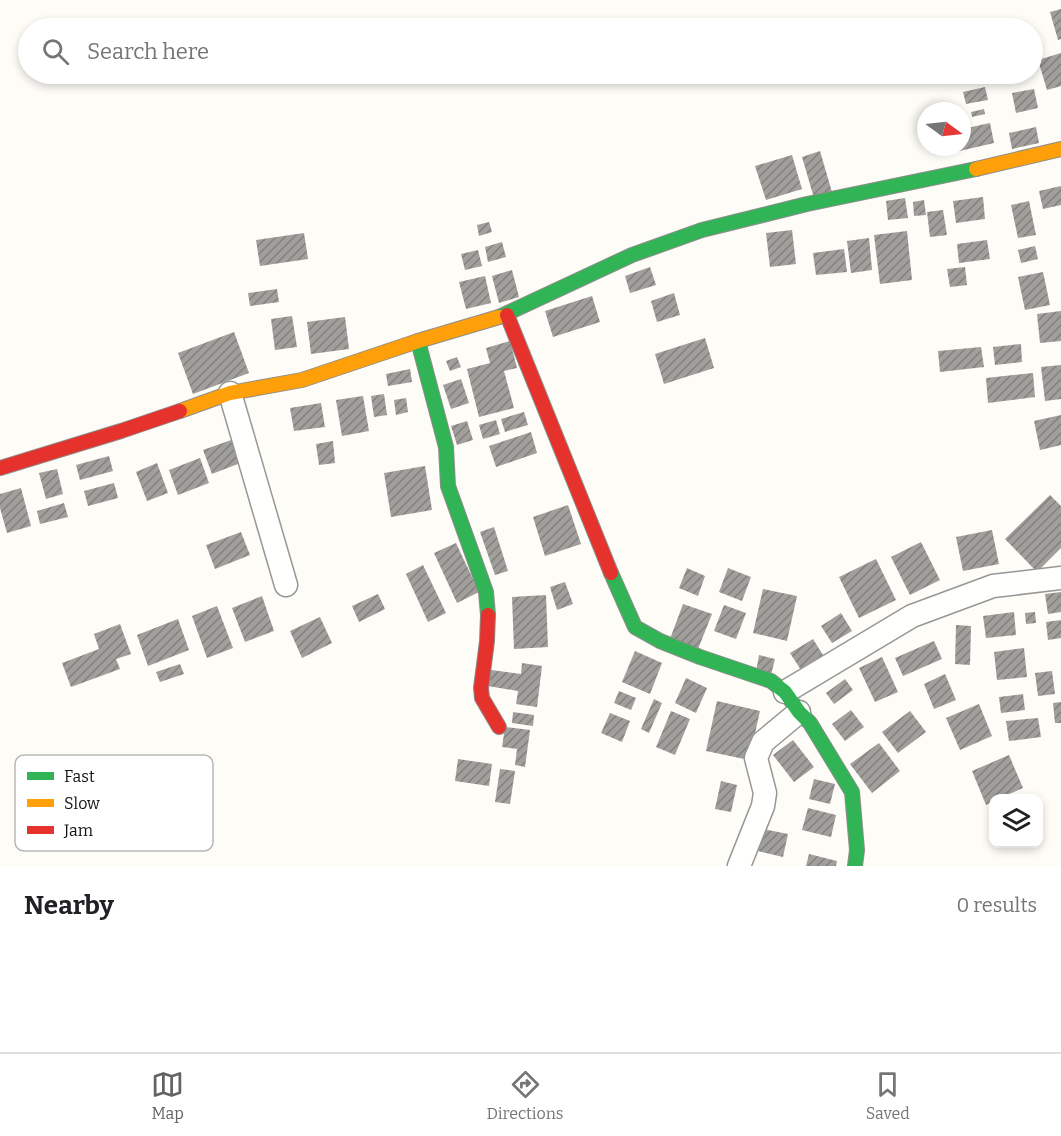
<!DOCTYPE html>
<html lang="en">
<head>
<meta charset="utf-8">
<style>
  :root { --surface:#fff; --page:#f6f6f6; --text:#202124; --muted:#757577; --line:#e0e0e0; --accent:#646362 }
  body { margin:0; font-family:Bitter,serif; background:var(--page); color:var(--text) }
  .controls { position:absolute; right:18px; bottom:18px; display:grid; overflow:hidden; border-radius:12px; box-shadow:0 3px 9px #0003 }
  .controls button { width:54px; height:54px; display:grid; place-items:center; padding:0; border:0; border-bottom:2px solid var(--line); background:var(--surface); color:var(--text); font:30px sans-serif }
  .compass { position:absolute; left:917px; top:102px; width:54px; height:54px; border-radius:50%; background:var(--surface); box-shadow:0 3px 9px #0003; rotate:105deg }
  .list { margin:0; padding:0; list-style:none }
  h2 { display:flex; justify-content:space-between; align-items:center; height:78px; margin:0; padding:0 24px; font-size:26px }
  h2 small { font-size:20px; font-weight:400; color:var(--muted) }
  .icon { flex:none; width:33px; height:33px; fill:none; stroke:currentColor; stroke-width:2; stroke-linecap:round; stroke-linejoin:round }
  .map { position:relative; flex:none; width:1061px; height:866px; overflow:hidden }
  .search { position:absolute; background:var(--surface); box-shadow:0 3px 9px #0003; left:18px; right:18px; top:18px; height:66px; display:flex; align-items:center; gap:15px; box-sizing:border-box; padding:0 21px; border-radius:33px; color:var(--muted); font-size:22px }
  .sheet { height:186px; background:var(--surface) }
  nav { display:flex; justify-content:space-around; align-items:center; box-sizing:border-box; height:84px; border-top:2px solid var(--line); background:var(--surface); font-size:16px; color:var(--muted) }
  nav a { display:grid; justify-items:center; gap:3px }
  nav .on { color:var(--accent) }
  .map>svg:first-child { display:block }
  .building { fill:url(#building-hatch) }
  .lines { fill:none; stroke-linecap:round; stroke-linejoin:round }
  .street-casing { stroke:#979795; stroke-width:25 }
  .fast-casing { stroke:#8e8d8b; stroke-width:16 }
  .slow-casing { stroke:#8e8d8b; stroke-width:16 }
  .jam-casing { stroke:#8e8d8b; stroke-width:16 }
  .street { stroke:#fffffe; stroke-width:22 }
  .fast { stroke:#30b455; stroke-width:14 }
  .slow { stroke:#ff9f0a; stroke-width:14 }
  .jam { stroke:#e5322d; stroke-width:14 }
  .key { fill:#fff; stroke:#b8b8b8; stroke-width:1.5 }
  .key-label { font-size:16px; fill:#111 }
</style>
</head>
<body>
<div class="map">
<svg width="1061" height="866" viewBox="0 0 1061 866">
  <defs>
    <pattern id="building-hatch" width="6" height="6" patternUnits="userSpaceOnUse" patternTransform="scale(1.5)"><rect width="6" height="6" fill="#a19f9c"/><path d="M-1 1l2-2M0 6l6-6M5 7l2-2" fill="none" stroke="#82807e"/></pattern>
  </defs>
  <rect width="100%" height="100%" fill="#fdfcf7"/>
  <g class="building">
    <path d="M1061,9V39L1058,40L1050,12Z"/>
    <path d="M1061,53V86L1047,90L1038,60Z"/>
    <path d="M985,87L988,100L966,104L963,92Z"/>
    <path d="M1034,89L1038,108L1016,113L1012,93Z"/>
    <path d="M984,109L985,114L972,117L971,112Z"/>
    <path d="M990,123L994,143L951,153L950,147H962V129Z"/>
    <path d="M1036,127L1039,143L1012,149L1009,133Z"/>
    <path d="M820,151L832,192L814,198L802,157Z"/>
    <path d="M792,155L802,189L766,200L755,166Z"/>
    <path d="M1061,186V205L1043,209L1039,191Z"/>
    <path d="M983,197L985,219L956,223L953,201Z"/>
    <path d="M905,198L908,218L888,220L886,201Z"/>
    <path d="M924,200L926,215L914,216L913,202Z"/>
    <path d="M1029,201L1036,235L1018,238L1011,205Z"/>
    <path d="M943,210L947,235L930,237L927,212Z"/>
    <path d="M489,222L492,232L479,236L477,225Z"/>
    <path d="M792,230L796,264L770,267L766,233Z"/>
    <path d="M907,231L912,280L880,284L874,235Z"/>
    <path d="M304,233L308,259L260,266L256,240Z"/>
    <path d="M869,238L872,270L851,273L847,241Z"/>
    <path d="M987,240L990,259L959,263L957,244Z"/>
    <path d="M502,242L506,257L488,262L485,247Z"/>
    <path d="M1035,246L1038,259L1021,263L1018,250Z"/>
    <path d="M844,249L847,272L816,275L813,253Z"/>
    <path d="M478,250L482,266L465,270L461,254Z"/>
    <path d="M650,267L656,285L630,293L625,276Z"/>
    <path d="M965,267L967,285L950,287L947,269Z"/>
    <path d="M512,270L519,297L499,303L492,276Z"/>
    <path d="M1043,272L1050,305L1025,310L1018,277Z"/>
    <path d="M485,276L491,303L466,309L459,282Z"/>
    <path d="M277,289L279,302L250,306L248,293Z"/>
    <path d="M674,293L680,315L657,322L651,301Z"/>
    <path d="M592,296L600,322L553,337L545,311Z"/>
    <path d="M1061,311V341L1040,343L1037,314Z"/>
    <path d="M292,316L297,347L275,350L271,319Z"/>
    <path d="M345,317L349,349L311,354L307,322Z"/>
    <path d="M234,332L249,373L193,394L178,353Z"/>
    <path d="M705,338L714,368L664,384L655,354Z"/>
    <path d="M510,341L517,368L504,371L514,408L479,417L467,369L490,363L486,348Z"/>
    <path d="M1021,344L1022,362L995,365L993,347Z"/>
    <path d="M981,347L984,367L940,372L938,351Z"/>
    <path d="M457,357L461,367L450,371L446,361Z"/>
    <path d="M1061,365V399L1045,401L1041,367Z"/>
    <path d="M410,369L412,382L388,386L386,374Z"/>
    <path d="M1033,373L1035,397L988,403L986,378Z"/>
    <path d="M461,379L469,403L451,409L443,385Z"/>
    <path d="M384,394L387,415L374,417L371,396Z"/>
    <path d="M363,396L369,431L342,436L336,400Z"/>
    <path d="M406,398L408,412L396,415L394,400Z"/>
    <path d="M321,403L325,427L294,431L290,408Z"/>
    <path d="M524,412L528,425L505,432L501,419Z"/>
    <path d="M1061,415V445L1040,450L1034,421Z"/>
    <path d="M496,420L500,434L483,439L479,425Z"/>
    <path d="M467,421L473,440L457,445L451,426Z"/>
    <path d="M531,432L537,453L496,467L489,446Z"/>
    <path d="M234,439L243,462L212,474L203,450Z"/>
    <path d="M333,441L335,463L319,465L316,444Z"/>
    <path d="M109,456L113,471L80,480L76,465Z"/>
    <path d="M200,458L209,483L178,495L169,470Z"/>
    <path d="M157,463L168,493L147,501L136,472Z"/>
    <path d="M425,466L432,510L391,517L384,473Z"/>
    <path d="M57,469L63,494L46,499L39,473Z"/>
    <path d="M114,483L118,498L88,506L84,491Z"/>
    <path d="M21,488L31,526L7,533L0,508V494Z"/>
    <path d="M1050,495L1061,506V548L1037,572L1005,539Z"/>
    <path d="M64,503L68,517L40,524L37,511Z"/>
    <path d="M568,505L581,544L545,556L533,517Z"/>
    <path d="M494,527L508,571L495,575L480,532Z"/>
    <path d="M992,530L999,564L963,571L956,537Z"/>
    <path d="M241,532L250,555L215,569L206,545Z"/>
    <path d="M921,542L940,580L910,595L891,557Z"/>
    <path d="M456,543L479,592L457,603L434,553Z"/>
    <path d="M876,559L896,600L859,618L839,577Z"/>
    <path d="M423,565L446,613L428,622L406,574Z"/>
    <path d="M687,568L705,576L698,596L679,588Z"/>
    <path d="M728,568L751,577L742,601L719,592Z"/>
    <path d="M565,582L573,604L557,610L550,587Z"/>
    <path d="M763,589L797,596L787,641L753,633Z"/>
    <path d="M1061,592V612L1048,614L1045,594Z"/>
    <path d="M378,594L385,609L359,622L352,606Z"/>
    <path d="M546,595L548,647L514,649L512,597Z"/>
    <path d="M262,596L274,631L245,642L232,608Z"/>
    <path d="M683,604L712,614L698,649L670,639Z"/>
    <path d="M724,605L746,613L736,639L714,631Z"/>
    <path d="M217,606L233,648L207,658L192,616Z"/>
    <path d="M1014,612L1016,635L986,638L983,616Z"/>
    <path d="M1035,612L1036,623L1026,624L1025,613Z"/>
    <path d="M841,613L852,631L832,643L821,626Z"/>
    <path d="M320,617L332,643L302,658L290,631Z"/>
    <path d="M178,619L189,650L148,666L137,635Z"/>
    <path d="M1061,620V638L1048,640L1046,622Z"/>
    <path d="M120,624L131,654L116,659L120,669L71,687L62,663L99,649L94,634Z"/>
    <path d="M956,625L971,626L970,665L955,664Z"/>
    <path d="M813,639L823,655L801,670L790,653Z"/>
    <path d="M934,641L942,659L903,676L895,658Z"/>
    <path d="M1024,648L1027,677L997,680L994,652Z"/>
    <path d="M635,651L662,663L650,694L622,682Z"/>
    <path d="M759,655L775,659L771,675L756,672Z"/>
    <path d="M882,657L898,692L875,702L859,668Z"/>
    <path d="M522,663L542,666L537,707L516,704L518,691L488,686L491,670L521,674Z"/>
    <path d="M180,664L184,674L160,682L156,672Z"/>
    <path d="M1052,671L1055,694L1038,696L1035,673Z"/>
    <path d="M945,674L956,700L934,709L924,684Z"/>
    <path d="M686,678L707,688L696,713L675,703Z"/>
    <path d="M845,679L853,690L834,704L826,693Z"/>
    <path d="M619,691L636,698L631,710L614,703Z"/>
    <path d="M1023,694L1025,710L1001,713L999,697Z"/>
    <path d="M654,699L662,703L649,733L641,729Z"/>
    <path d="M717,701L760,711L749,760L706,751Z"/>
    <path d="M1061,702V723H1055L1053,703Z"/>
    <path d="M979,704L992,736L960,750L946,718Z"/>
    <path d="M851,710L864,727L845,741L832,724Z"/>
    <path d="M671,711L690,719L675,755L656,747Z"/>
    <path d="M910,711L926,732L898,753L882,732Z"/>
    <path d="M513,712L534,715L533,726L512,723Z"/>
    <path d="M610,713L630,721L622,742L601,733Z"/>
    <path d="M1038,718L1041,737L1009,741L1006,721Z"/>
    <path d="M505,727L530,730L525,767L515,765L517,749L502,747Z"/>
    <path d="M793,740L814,767L794,782L773,755Z"/>
    <path d="M879,743L900,771L872,793L850,764Z"/>
    <path d="M1009,755L1023,788L1000,798H994V801L986,805L972,771Z"/>
    <path d="M458,759L492,764L489,786L455,781Z"/>
    <path d="M500,769L515,771L510,804L495,802Z"/>
    <path d="M814,779L835,784L830,804L809,799Z"/>
    <path d="M721,781L737,785L731,812L715,809Z"/>
    <path d="M808,808L836,815L831,837L802,830Z"/>
    <path d="M763,829L788,834L783,857L758,851Z"/>
    <path d="M809,854L837,861L836,866H806Z"/>
  </g>
  <g class="lines">
    <defs>
      <g id="street">
        <path d="M230,393L286,585"/>
        <path d="M785,692L912,616L993,586L1061,578"/>
        <path d="M739,866L763,806L765,793L756,758L763,742L799,712"/>
      </g>
      <g id="fast">
        <path d="M499,317L632,255L702,230L807,204L976,169"/>
        <path d="M418,341L446,447L448,486L486,592L488,615"/>
        <path d="M611,573L635,627L660,641L700,657L771,681L785,692L799,712L810,723L852,792L857,850L855,866"/>
      </g>
      <g id="slow">
        <path d="M976,169L1061,149"/>
        <path d="M180,411L230,393L302,380L418,341L499,317"/>
      </g>
      <g id="jam">
        <path d="M507,315L611,573"/>
        <path d="M0,468L121,431L180,411"/>
        <path d="M488,615L487,641L481,688L482,698L499,727"/>
      </g>
    </defs>
    <use href="#street" class="street-casing"/>
    <use href="#fast" class="fast-casing"/>
    <use href="#slow" class="slow-casing"/>
    <use href="#jam" class="jam-casing"/>
    <use href="#street" class="street"/>
    <use href="#fast" class="fast"/>
    <use href="#slow" class="slow"/>
    <use href="#jam" class="jam"/>
  </g>
  <rect x="15" y="755" width="198" height="96" rx="9" class="key"/>
  <rect x="27" y="772" width="27" height="8" fill="#30b455"/>
  <rect x="27" y="799" width="27" height="8" fill="#ff9f0a"/>
  <rect x="27" y="826" width="27" height="8" fill="#e5322d"/>
  <g class="key-label">
    <text x="64" y="782">Fast</text>
    <text x="64" y="809">Slow</text>
    <text x="64" y="836">Jam</text>
  </g>
</svg>
<div class="controls">
<button><svg class="icon" aria-label="layers" viewBox="0 0 24 24"><path d="M12 4l9 5-9 5-9-5zM3 14l9 5 9-5"/></svg></button>
</div>
<svg class="compass" viewBox="-18 -18 36 36"><path d="M0-13l5 13h-10z" fill="#e53935"/><path d="M0 13l5-13h-10z" fill="#757577"/></svg>
<div class="search"><svg class="icon" aria-label="search" viewBox="0 0 24 24"><circle cx="10" cy="10" r="6"/><path d="M15 15l6 6"/></svg>Search here</div>
</div>
<section class="sheet">
<h2>Nearby<small>0 results</small></h2>
<ul class="list">
</ul>
</section>
<nav>
<a class="on"><svg class="icon" aria-label="map" viewBox="0 0 24 24"><path d="M3 6l6-2 6 2 6-2v14l-6 2-6-2-6 2zM9 4v14M15 6v14"/></svg>Map</a>
<a><svg class="icon" aria-label="directions" viewBox="0 0 24 24"><path d="M12 3l9 9-9 9-9-9zM9 14v-3h6M13 9l2 2-2 2"/></svg>Directions</a>
<a><svg class="icon" aria-label="saved" viewBox="0 0 24 24"><path d="M7 4h10v16l-5-4-5 4z"/></svg>Saved</a>
</nav>
</body>
</html>
